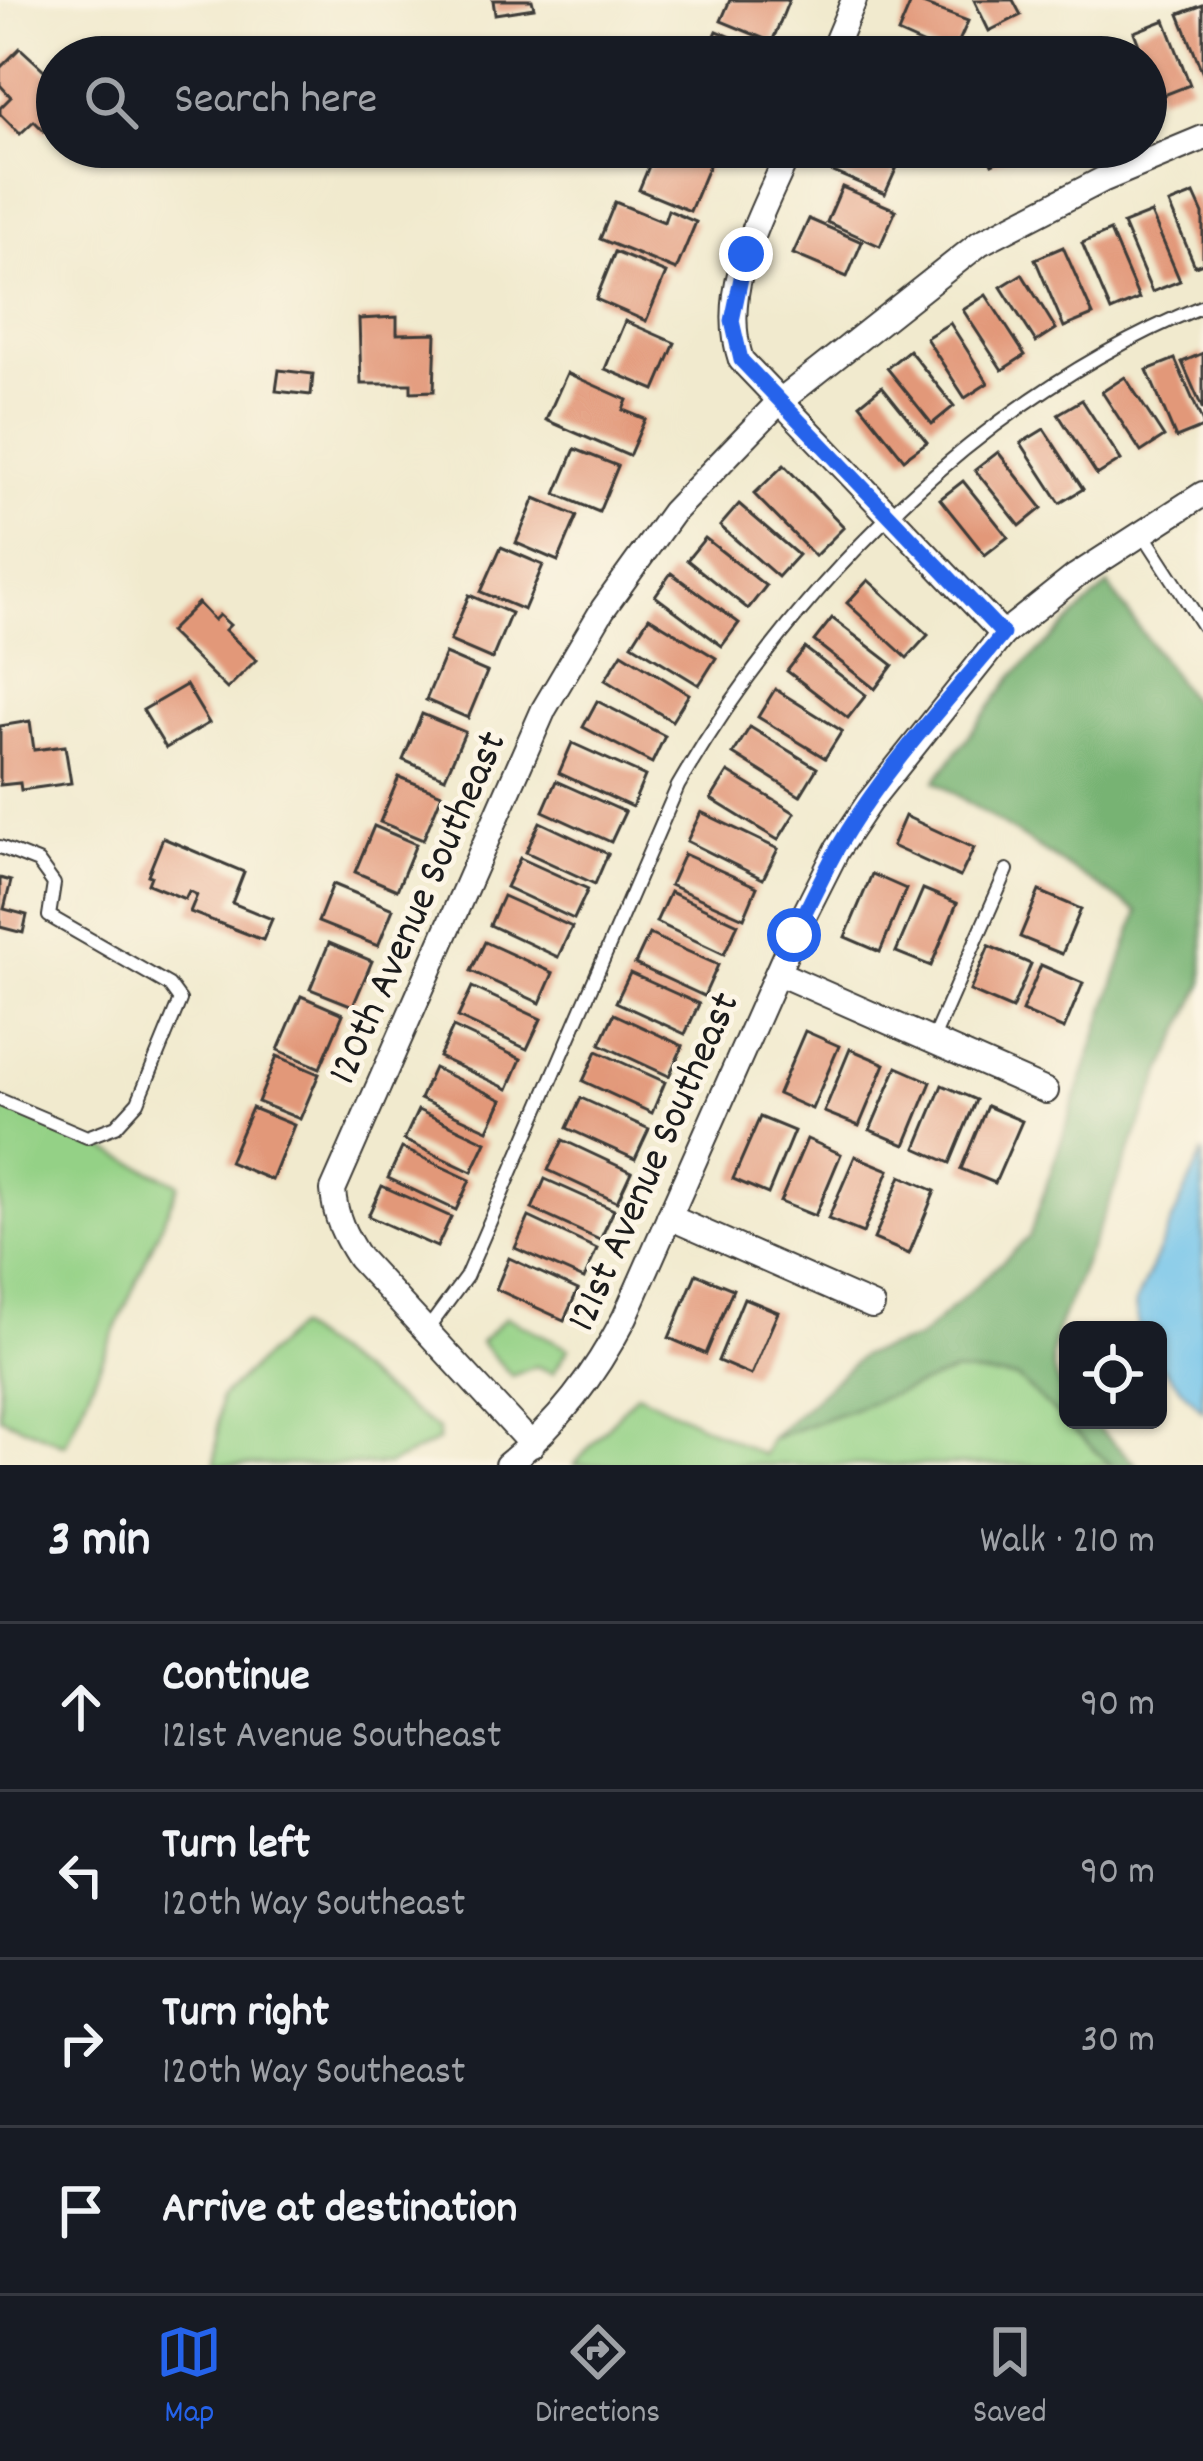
<!DOCTYPE html>
<html lang="en">
<head>
<meta charset="utf-8">
<style>
  :root { --surface:#171b24; --page:#242831; --text:#f1f3f6; --muted:#9ea1a6; --line:#363941; --accent:#2563eb }
  body { margin:0; font-family:Dekko,sans-serif; background:var(--page); color:var(--text) }
  .controls { position:absolute; right:36px; bottom:36px; display:grid; overflow:hidden; border-radius:18px; box-shadow:0 3px 9px #0004 }
  .controls button { width:108px; height:108px; display:grid; place-items:center; padding:0; border:0; border-bottom:3px solid var(--line); background:var(--surface); color:var(--text); font:60px sans-serif }
  .stop { position:absolute; width:36px; height:36px; margin:-27px; border:9px solid #2563eb; border-radius:50%; background:#fff }
  .stop.end { background:#2563eb; border-color:#fff; box-shadow:0 3px 12px #0008 }
  .list { margin:0; padding:0; list-style:none }
  h2 { display:flex; justify-content:space-between; align-items:center; height:156px; margin:0; padding:0 48px; font-size:51px }
  h2 small { font-size:39px; font-weight:400; color:var(--muted) }
  .list li { display:grid; grid-template-columns:78px 1fr auto; gap:36px; align-items:center; box-sizing:border-box; height:168px; padding:0 48px; border-top:3px solid var(--line) }
  .list b { display:block; font-size:45px; white-space:nowrap }
  .list p { margin:0; font-size:39px; white-space:nowrap; color:var(--muted) }
  .list em { font-size:39px; font-style:normal; color:var(--muted) }
  .icon { flex:none; width:66px; height:66px; fill:none; stroke:currentColor; stroke-width:2; stroke-linecap:round; stroke-linejoin:round }
  .map { position:relative; flex:none; width:1203px; height:1465px; overflow:hidden }
  .search { position:absolute; background:var(--surface); box-shadow:0 3px 9px #0004; left:36px; right:36px; top:36px; height:132px; display:flex; align-items:center; gap:30px; box-sizing:border-box; padding:0 42px; border-radius:66px; color:var(--muted); font-size:45px }
  .sheet { height:828px; background:var(--surface) }
  nav { display:flex; justify-content:space-around; align-items:center; box-sizing:border-box; height:168px; border-top:3px solid var(--line); background:var(--surface); font-size:33px; color:var(--muted) }
  nav a { display:grid; justify-items:center; gap:6px }
  nav .on { color:var(--accent) }
  .map>svg:first-child { display:block }
  .green { fill:#94d186; stroke:#587651; stroke-width:3 }
  .forest { fill:#77b373; stroke:#4a6848; stroke-width:3 }
  .water { fill:#6ec2ea; stroke:#456f83; stroke-width:3 }
  .building { fill:#e29879 }
  .lines { fill:none; stroke-linecap:round; stroke-linejoin:round }
  .service-casing { stroke:#3c3b37; stroke-width:16 }
  .minor-casing { stroke:#3c3b37; stroke-width:28 }
  .service { stroke:#fff; stroke-width:12 }
  .minor { stroke:#fff; stroke-width:24 }
  .route { stroke:#2563eb; stroke-width:15 }
  .labels { text-anchor:middle; stroke-width:10; stroke-linejoin:round; paint-order:stroke }
  .street-label { font-size:42px; fill:#1c1c1c; stroke:#fcf5e5 }
</style>
</head>
<body>
<div class="map">
<svg width="1203" height="1465" viewBox="0 0 1203 1465">
  <rect width="100%" height="100%" fill="#fcf5e5"/>
  <filter id="ink" filterUnits="userSpaceOnUse"><feTurbulence type="fractalNoise" baseFrequency=".00833" numOctaves="2"/><feDisplacementMap in="SourceGraphic" scale="24" xChannelSelector="R" yChannelSelector="G"/><feConvolveMatrix kernelMatrix="1 2 1 2 8 2 1 2 1" color-interpolation-filters="sRGB"/></filter>
  <filter id="wash" filterUnits="userSpaceOnUse"><feTurbulence type="fractalNoise" baseFrequency=".004" numOctaves="4" result="noise"/><feDisplacementMap in="SourceGraphic" scale="48" xChannelSelector="R" yChannelSelector="G"/><feGaussianBlur stdDeviation="2.7" result="paint"/><feColorMatrix in="noise" values="0 0 0 0 0 0 0 0 0 0 0 0 0 0 0 0 0 1.4 0 .05"/><feComposite in="paint" operator="in"/></filter>
  <g filter="url(#wash)">
    <rect width="100%" height="100%" fill="#f1eace"/>
    <g class="green">
      <path d="M0,1100L179,1184L65,1445L0,1417Z"/>
      <path d="M506,1317L569,1348L553,1373L536,1366L512,1376L480,1342Z"/>
      <path d="M296,1327L438,1430V1441L388,1465H215L220,1398Z"/>
      <path d="M954,1372L1017,1378L1111,1465H574L637,1393L763,1455L770,1439Z"/>
    </g>
    <path class="forest" d="M1108,585L1203,717V984L1162,1072L1057,1330C1053,1347 1049,1364 1057,1381C1065,1400 1068,1398 1068,1420H1089L1137,1465H1111L1017,1378L954,1372L770,1439L862,1355L918,1339L1029,1237L1138,912L935,781L1013,676Z"/>
    <path class="water" d="M1203,1152V1411L1158,1363V1330H1139L1135,1304Z"/>
    <g id="blocks">
      <g class="building">
        <path d="M493,0H532L534,8L495,14Z"/>
        <path d="M730,0H789L772,42L721,21Z"/>
        <path d="M912,0L968,21L952,57L898,33Z"/>
        <path d="M974,0H1013L1021,15L989,31Z"/>
        <path d="M1203,5V74L1179,14Z"/>
        <path d="M1165,20L1190,85L1159,97L1134,32Z"/>
        <path d="M717,31L767,52L765,57H705Z"/>
        <path d="M1115,39L1122,57H1086L1084,51Z"/>
        <path d="M20,48L57,82V118L44,131L34,121L20,134L0,114V108L11,97L0,85V68Z"/>
        <path d="M657,147H670L710,163L690,211L639,190Z"/>
        <path d="M842,147H874L901,158L885,194L831,171Z"/>
        <path d="M984,147H1027L992,164Z"/>
        <path d="M842,187L896,210L880,246L827,222Z"/>
        <path d="M1194,194L1203,214V263L1195,266L1169,204Z"/>
        <path d="M615,202L664,222L668,210L696,222L676,270L600,239Z"/>
        <path d="M1151,213L1180,281L1152,292L1123,224Z"/>
        <path d="M809,219L862,242L847,277L793,254Z"/>
        <path d="M1110,231L1139,299L1111,311L1082,243Z"/>
        <path d="M1063,247L1093,315L1064,327L1035,259Z"/>
        <path d="M615,252L666,273L646,321L596,299Z"/>
        <path d="M1022,274L1056,329L1036,342L1001,287Z"/>
        <path d="M986,295L1025,355L1002,370L963,310Z"/>
        <path d="M397,317V334L436,333L434,391L411,392V384H361L359,319Z"/>
        <path d="M625,321L675,343L655,390L605,369Z"/>
        <path d="M950,323L988,383L965,398L926,338Z"/>
        <path d="M909,350L954,406L932,424L887,368Z"/>
        <path d="M1203,353V410L1182,362Z"/>
        <path d="M1175,359L1203,423V427L1176,438L1147,370Z"/>
        <path d="M279,370L313,374L311,395L276,391Z"/>
        <path d="M567,373L627,400L623,410L645,419L629,456L546,420Z"/>
        <path d="M1125,377L1164,437L1141,452L1102,392Z"/>
        <path d="M882,386L927,442L904,459L860,404Z"/>
        <path d="M1082,400L1121,460L1097,475L1058,414Z"/>
        <path d="M1044,429L1083,489L1060,503L1021,443Z"/>
        <path d="M575,449L618,466L599,512L556,494Z"/>
        <path d="M998,452L1042,508L1020,526L975,470Z"/>
        <path d="M784,465L844,527L815,556L754,494Z"/>
        <path d="M963,481L1008,537L985,555L940,499Z"/>
        <path d="M535,498L577,516L558,561L516,543Z"/>
        <path d="M739,504L798,555L778,577L720,526Z"/>
        <path d="M705,538L766,586L748,609L687,560Z"/>
        <path d="M501,547L543,565L524,610L481,592Z"/>
        <path d="M671,573L739,623L722,646L655,596Z"/>
        <path d="M868,580L928,635L907,658L847,603Z"/>
        <path d="M469,595L511,613L492,659L450,641Z"/>
        <path d="M198,603L214,620L219,615L230,625L225,630L256,660L227,689L169,632Z"/>
        <path d="M649,617L716,658L699,685L632,644Z"/>
        <path d="M832,618L893,665L875,689L814,641Z"/>
        <path d="M805,648L866,695L848,718L787,671Z"/>
        <path d="M622,653L689,694L672,721L605,680Z"/>
        <path d="M445,654L487,672L468,718L426,700Z"/>
        <path d="M186,685L209,723L166,748L143,710Z"/>
        <path d="M775,689L842,731L825,758L758,717Z"/>
        <path d="M597,701L665,736L652,763L583,727Z"/>
        <path d="M422,714L465,732L445,778L403,760Z"/>
        <path d="M30,721L34,750L65,746L71,783L21,790L20,783L0,785V726Z"/>
        <path d="M750,727L817,768L800,796L733,754Z"/>
        <path d="M572,743L645,776L632,807L559,773Z"/>
        <path d="M728,772L795,813L778,840L711,799Z"/>
        <path d="M399,777L442,794L423,840L380,822Z"/>
        <path d="M556,781L625,812L611,842L543,811Z"/>
        <path d="M701,812L778,849L763,879L687,841Z"/>
        <path d="M905,816L974,848L960,877L892,846Z"/>
        <path d="M540,822L608,854L595,884L526,852Z"/>
        <path d="M374,826L416,844L397,890L355,872Z"/>
        <path d="M163,838L244,872L232,903L272,919L263,940L190,912L197,895L189,891L185,899L148,884L151,876L148,875Z"/>
        <path d="M684,854L757,887L744,918L670,885Z"/>
        <path d="M520,858L588,889L574,919L506,887Z"/>
        <path d="M872,874L906,889L880,952L845,937Z"/>
        <path d="M0,878L11,881L4,909L27,915L23,933L0,927Z"/>
        <path d="M333,884L393,909L378,946L318,922Z"/>
        <path d="M923,889L957,903L931,966L896,952Z"/>
        <path d="M1039,891L1081,909L1062,954L1020,937Z"/>
        <path d="M670,892L738,924L724,954L656,922Z"/>
        <path d="M503,896L572,927L558,957L490,925Z"/>
        <path d="M649,934L718,965L704,996L635,964Z"/>
        <path d="M485,942L553,973L540,1003L471,971Z"/>
        <path d="M329,943L372,961L353,1006L310,989Z"/>
        <path d="M989,946L1031,964L1012,1009L970,991Z"/>
        <path d="M1041,965L1083,983L1064,1029L1022,1011Z"/>
        <path d="M630,973L699,1004L685,1034L616,1002Z"/>
        <path d="M472,987L541,1019L527,1049L458,1017Z"/>
        <path d="M301,996L343,1014L320,1068L278,1050Z"/>
        <path d="M614,1014L683,1046L669,1076L600,1044Z"/>
        <path d="M453,1027L521,1059L508,1089L439,1057Z"/>
        <path d="M805,1031L839,1046L812,1109L778,1094Z"/>
        <path d="M850,1049L885,1064L859,1126L824,1112Z"/>
        <path d="M597,1051L665,1082L652,1113L583,1081Z"/>
        <path d="M277,1056L319,1074L300,1119L258,1102Z"/>
        <path d="M897,1067L931,1082L905,1145L870,1130Z"/>
        <path d="M434,1068L502,1100L488,1130L420,1099Z"/>
        <path d="M942,1085L976,1100L950,1163L916,1148Z"/>
        <path d="M581,1098L649,1129L635,1159L567,1128Z"/>
        <path d="M987,1106L1022,1121L995,1183L961,1169Z"/>
        <path d="M252,1108L294,1125L272,1180L229,1162Z"/>
        <path d="M418,1110L486,1142L472,1172L404,1140Z"/>
        <path d="M760,1117L794,1131L768,1194L733,1179Z"/>
        <path d="M807,1139L841,1154L815,1216L780,1202Z"/>
        <path d="M563,1140L631,1172L617,1202L548,1170Z"/>
        <path d="M402,1148L470,1180L456,1210L388,1178Z"/>
        <path d="M855,1156L889,1170L863,1233L828,1219Z"/>
        <path d="M901,1176L935,1191L909,1254L874,1239Z"/>
        <path d="M545,1179L614,1210L600,1240L532,1209Z"/>
        <path d="M382,1186L451,1217L437,1247L368,1216Z"/>
        <path d="M529,1217L597,1249L584,1279L515,1248Z"/>
        <path d="M509,1258L578,1290L564,1320L496,1289Z"/>
        <path d="M696,1274L733,1289L706,1354L669,1338Z"/>
        <path d="M744,1298L778,1312L751,1375L718,1361Z"/>
      </g>
    </g>
  </g>
  <g filter="url(#ink)">
    <use href="#blocks" fill-opacity="0" stroke="#3c3b37" stroke-width="3"/>
    <g class="lines">
      <defs>
        <g id="service">
          <path d="M1142,532L1203,626"/>
          <path d="M0,847L38,862L54,884L49,916L169,985L180,1000L138,1102L116,1126L87,1137L0,1100"/>
          <path d="M932,1041L1007,870"/>
          <path d="M427,1330L466,1277L678,786C795,584 984,395 1203,306"/>
        </g>
        <g id="minor">
          <path d="M830,57L854,0"/>
          <path d="M791,147C763,213 717,288 741,360L1003,634"/>
          <path d="M778,973L1046,1091"/>
          <path d="M669,1217L872,1306"/>
          <path d="M532,1445L359,1258C344,1235 335,1217 333,1190L544,709L603,609L673,512L779,402L980,243L1102,180L1203,138"/>
          <path d="M507,1465C559,1423 594,1376 625,1317L794,935L837,850L869,802L1003,634L1076,576L1203,494"/>
        </g>
      </defs>
      <use href="#service" class="service-casing"/>
      <use href="#minor" class="minor-casing"/>
      <use href="#service" class="service"/>
      <use href="#minor" class="minor"/>
    </g>
  </g>
  <g class="lines" filter="url(#ink)">
    <path class="route" d="M746,254L732,321L741,360L1003,634C945,704 881,772 836,851C821,878 808,907 794,935"/>
  </g>
  <g class="labels">
    <g class="street-label">
      <text transform="translate(414 906) rotate(-66)" y="15">120th Avenue Southeast</text>
      <text transform="translate(650 1160) rotate(-66)" y="15">121st Avenue Southeast</text>
    </g>
  </g>
</svg>
<div class="controls">
<button><svg class="icon" aria-label="locate" viewBox="0 0 24 24"><circle cx="12" cy="12" r="6"/><path d="M12 2v4M12 18v4M2 12h4M18 12h4"/></svg></button>
</div>
<div class="stop" style="left:794px;top:935px"></div>
<div class="stop end" style="left:746px;top:254px"></div>
<div class="search"><svg class="icon" aria-label="search" viewBox="0 0 24 24"><circle cx="10" cy="10" r="6"/><path d="M15 15l6 6"/></svg>Search here</div>
</div>
<section class="sheet">
<h2>3 min<small>Walk · 210 m</small></h2>
<ul class="list">
<li><svg class="icon" aria-label="ahead" viewBox="0 0 24 24"><path d="M12 20V5M6 11l6-6 6 6"/></svg><div><b>Continue</b><p>121st Avenue Southeast</p></div><em>90 m</em></li>
<li><svg class="icon" aria-label="left" viewBox="0 0 24 24"><path d="M17 20v-9H6M10 6l-5 5 5 5"/></svg><div><b>Turn left</b><p>120th Way Southeast</p></div><em>90 m</em></li>
<li><svg class="icon" aria-label="right" viewBox="0 0 24 24"><path d="M7 20v-9h11M14 6l5 5-5 5"/></svg><div><b>Turn right</b><p>120th Way Southeast</p></div><em>30 m</em></li>
<li><svg class="icon" aria-label="arrive" viewBox="0 0 24 24"><path d="M6 21V4h12l-3 4 3 4H6"/></svg><div><b>Arrive at destination</b></div></li>
</ul>
</section>
<nav>
<a class="on"><svg class="icon" aria-label="map" viewBox="0 0 24 24"><path d="M3 6l6-2 6 2 6-2v14l-6 2-6-2-6 2zM9 4v14M15 6v14"/></svg>Map</a>
<a><svg class="icon" aria-label="directions" viewBox="0 0 24 24"><path d="M12 3l9 9-9 9-9-9zM9 14v-3h6M13 9l2 2-2 2"/></svg>Directions</a>
<a><svg class="icon" aria-label="saved" viewBox="0 0 24 24"><path d="M7 4h10v16l-5-4-5 4z"/></svg>Saved</a>
</nav>
</body>
</html>
